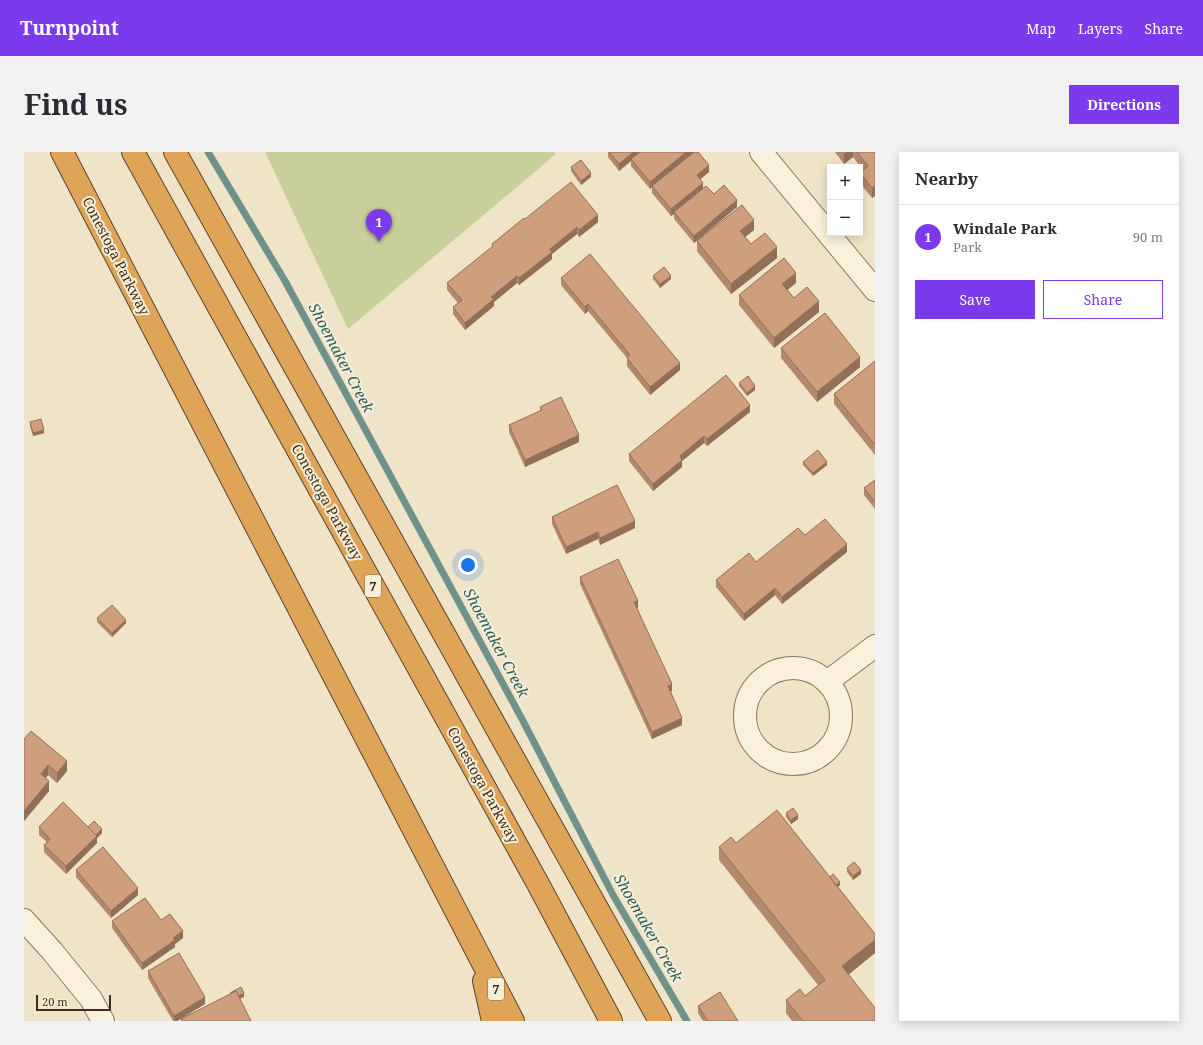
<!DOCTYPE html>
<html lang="en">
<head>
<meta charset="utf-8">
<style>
  :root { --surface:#fff; --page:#f2f2f3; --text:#2b2b33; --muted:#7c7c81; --line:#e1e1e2; --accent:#7c3aed }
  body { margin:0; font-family:"Noto Serif",serif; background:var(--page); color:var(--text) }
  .controls { position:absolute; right:12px; top:12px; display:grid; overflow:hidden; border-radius:0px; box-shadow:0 2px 10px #0003 }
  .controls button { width:36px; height:36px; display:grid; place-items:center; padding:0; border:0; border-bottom:1px solid var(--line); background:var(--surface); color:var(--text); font:20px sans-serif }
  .scale { position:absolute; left:12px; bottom:10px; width:75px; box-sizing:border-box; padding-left:4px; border:2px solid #3d2e20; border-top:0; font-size:11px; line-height:14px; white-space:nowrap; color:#3d2e20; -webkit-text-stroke:3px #f7eed8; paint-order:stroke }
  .you { position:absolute; left:444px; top:413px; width:14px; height:14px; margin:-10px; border:3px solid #fff; border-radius:50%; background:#1a73e8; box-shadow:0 0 0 6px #1a73e833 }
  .badge { display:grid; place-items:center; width:26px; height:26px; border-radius:50%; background:var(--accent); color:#fff; font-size:13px; font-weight:700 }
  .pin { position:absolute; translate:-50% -33px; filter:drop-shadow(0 1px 2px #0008) }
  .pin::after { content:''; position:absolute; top:21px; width:14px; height:12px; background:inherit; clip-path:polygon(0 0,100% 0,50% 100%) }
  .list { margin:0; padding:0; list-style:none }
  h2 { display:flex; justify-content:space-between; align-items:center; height:52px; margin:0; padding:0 16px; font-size:17px }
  h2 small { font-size:13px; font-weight:400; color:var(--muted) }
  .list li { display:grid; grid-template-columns:26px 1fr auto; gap:12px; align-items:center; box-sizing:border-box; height:64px; padding:0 16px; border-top:1px solid var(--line) }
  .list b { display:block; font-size:15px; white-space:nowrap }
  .list p { margin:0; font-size:13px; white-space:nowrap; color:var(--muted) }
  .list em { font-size:13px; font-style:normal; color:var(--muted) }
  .actions { display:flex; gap:8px; padding:12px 16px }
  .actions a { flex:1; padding:9px 0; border:1px solid var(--accent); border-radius:0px; text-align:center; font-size:14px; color:var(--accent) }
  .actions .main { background:var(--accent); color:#fff }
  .map { position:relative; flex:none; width:851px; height:869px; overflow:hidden; border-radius:0px }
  header { display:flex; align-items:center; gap:24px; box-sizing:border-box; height:56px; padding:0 20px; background:var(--accent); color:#fff }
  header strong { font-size:19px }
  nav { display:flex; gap:22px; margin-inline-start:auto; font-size:14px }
  .intro { display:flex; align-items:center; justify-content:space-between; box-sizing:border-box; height:96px; padding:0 24px }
  h1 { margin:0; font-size:28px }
  .button { padding:10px 18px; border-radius:0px; background:var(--accent); color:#fff; font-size:14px; font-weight:700 }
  main { display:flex; gap:24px; padding:0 24px }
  aside { flex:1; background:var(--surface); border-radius:0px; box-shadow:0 2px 10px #0003 }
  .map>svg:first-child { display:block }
  .green { fill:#c9cf9b }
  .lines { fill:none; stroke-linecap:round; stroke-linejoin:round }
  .stream { stroke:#6f938a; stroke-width:7 }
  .street-casing { stroke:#8d765c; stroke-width:24 }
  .highway-casing { stroke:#5b4430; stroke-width:24 }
  .street { stroke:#faf1dc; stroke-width:22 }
  .highway { stroke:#e0a458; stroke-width:22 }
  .wall { fill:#b2896c }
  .shaded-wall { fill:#916f58 }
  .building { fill:#cf9f7d; stroke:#916f58 }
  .labels { text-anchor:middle; stroke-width:4; stroke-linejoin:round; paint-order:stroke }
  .shield { fill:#f7eed8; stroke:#756857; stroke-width:1 }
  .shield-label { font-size:13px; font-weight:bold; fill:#3d2e20 }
  .street-label { font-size:14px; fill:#3d2e20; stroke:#f7eed8 }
  .water-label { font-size:15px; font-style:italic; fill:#2f5d5a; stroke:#f7eed8 }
</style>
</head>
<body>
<header>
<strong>Turnpoint</strong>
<nav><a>Map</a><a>Layers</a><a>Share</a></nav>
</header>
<div class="intro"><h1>Find us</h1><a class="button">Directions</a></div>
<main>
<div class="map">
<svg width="851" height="869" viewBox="0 0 851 869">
  <rect width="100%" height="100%" fill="#f0e4c8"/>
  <path class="green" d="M241,0H530L532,2L324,177Z"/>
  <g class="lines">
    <path class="stream" d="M184,0L261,129L498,567L589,743L663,869"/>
    <defs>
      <g id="street">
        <path d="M737,0L851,138"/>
        <circle cx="769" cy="564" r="48"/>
        <path d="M803,530L851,494"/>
        <path d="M0,768L28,799L67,847L79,869"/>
      </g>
      <g id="highway">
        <path d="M38,0L489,869"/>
        <path d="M109,0L513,730L587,869"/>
        <path d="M151,0L636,869"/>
        <path d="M460,829L469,869"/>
      </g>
    </defs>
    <use href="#street" class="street-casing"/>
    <use href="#highway" class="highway-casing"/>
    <use href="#street" class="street"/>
    <use href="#highway" class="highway"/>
  </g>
  <g class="wall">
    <path d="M584,0L685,20L676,27L679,36L713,55L670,91L650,67V62L647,64L628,41V35L626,37L607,14V9L595,19L584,5Z"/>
    <path d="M811,0H851V50V44L848,46L836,31V20L839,18L829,5L820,12Z"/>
    <path d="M547,15L567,25L557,33L547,19Z"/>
    <path d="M501,67L574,70L555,85L553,82L528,102V107L495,133L493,131L470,150V154L441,178L429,162V155L434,151L423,138V131L468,95V92Z"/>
    <path d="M730,78L721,85L727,92L753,106L707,142L673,99V89Z"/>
    <path d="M629,124L647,127L636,136L629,127Z"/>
    <path d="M537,126L656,218L626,243L603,214V206L564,159L561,162L537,133Z"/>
    <path d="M772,131L763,138L770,146L795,160L750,196L715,153V143Z"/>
    <path d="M757,196L836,215L793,250L757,206Z"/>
    <path d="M851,209V303L810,252V242Z"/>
    <path d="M715,231L731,238L723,244L715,234Z"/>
    <path d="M516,255L555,290L501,315L485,280V273L516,259Z"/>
    <path d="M726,260L683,294L680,291L658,309V315L629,339L605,309V302Z"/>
    <path d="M6,270L20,281L9,284L6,274Z"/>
    <path d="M779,310L803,313L789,324L779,313Z"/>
    <path d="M851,328V357L840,343V336Z"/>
    <path d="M528,365L611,376L576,393L574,387L542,402L528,372Z"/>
    <path d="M781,383L823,400L758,452L751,443L720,469L692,435V428L732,410Z"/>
    <path d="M556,425L614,456H613L648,539L646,540L658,573L628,587L556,432Z"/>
    <path d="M73,466L102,471L88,485L73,470Z"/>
    <path d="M0,587L43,619L33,631L24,623L22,626L25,639L0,669Z"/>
    <path d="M762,661L774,667L767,672L762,665Z"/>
    <path d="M15,675H64L78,681L73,686V691L42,722L20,700V693L23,690L15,683Z"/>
    <path d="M712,691L816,733L814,735L851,782V801L824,822L851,869H768L762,861V848L781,844L794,833L695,708V695Z"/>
    <path d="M823,716L837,722L829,728L823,720Z"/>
    <path d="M52,718L114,743L87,766L52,725Z"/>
    <path d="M137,768L159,786L151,792V795L118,818L88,776V769Z"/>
    <path d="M124,819L181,852L153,869H149L124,826Z"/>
    <path d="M674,854L714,869H679L674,861Z"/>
  </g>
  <g class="shaded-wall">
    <path d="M609,0H618L607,7V9L595,19V12Z"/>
    <path d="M662,0H670V1L626,37V30Z"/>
    <path d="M823,0H829V5L820,12V2Z"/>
    <path d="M685,13V20L673,30V23Z"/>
    <path d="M567,21V25L557,33V29Z"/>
    <path d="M679,31V38L650,60V62L647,64V57Z"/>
    <path d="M851,34V44L848,46V36Z"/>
    <path d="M713,48V55L670,91V84Z"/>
    <path d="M574,63V70L555,85V78Z"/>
    <path d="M730,68V78L716,89V79Z"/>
    <path d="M553,75V82L528,102V107L495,133V126L526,97Z"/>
    <path d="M753,95V106L707,142V132Z"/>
    <path d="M772,121V131L758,142V132Z"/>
    <path d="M493,124V131L470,150V154L441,178V171L467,145Z"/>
    <path d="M647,124V127L636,136V132Z"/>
    <path d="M795,149V160L750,196V186Z"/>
    <path d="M564,152V159L561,162V155Z"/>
    <path d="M836,205V215L793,250V240Z"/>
    <path d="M656,211V218L626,243V235Z"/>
    <path d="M731,234V238L723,244V241Z"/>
    <path d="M726,253V260L683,294V287Z"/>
    <path d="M20,278V281L9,284V281Z"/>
    <path d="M555,283V290L501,315V308Z"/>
    <path d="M680,284V291L658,309V315L629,339V332L656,304Z"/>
    <path d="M803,310V313L789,324V321Z"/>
    <path d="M611,369V376L576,393V386Z"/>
    <path d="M574,380V387L542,402V395Z"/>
    <path d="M823,392V400L758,452V445Z"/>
    <path d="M751,436V443L720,469V462Z"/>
    <path d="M614,449V456L610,458V450Z"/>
    <path d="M102,468V471L88,485V481Z"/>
    <path d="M648,532V539L644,541V534Z"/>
    <path d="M658,566V573L628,587V580Z"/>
    <path d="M43,609V619L33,631V621Z"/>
    <path d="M24,613V623L17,632V622Z"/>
    <path d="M25,629V639L0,669V659Z"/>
    <path d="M774,663V667L767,672V668Z"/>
    <path d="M78,677V681L73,686V691L42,722V714Z"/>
    <path d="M837,718V722L829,728V724Z"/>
    <path d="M816,730V733L810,738V734Z"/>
    <path d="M114,736V743L87,766V759Z"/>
    <path d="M159,779V786L151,792V795L118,818V811L149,786Z"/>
    <path d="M851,788V801L818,828V814Z"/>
    <path d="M220,841V845L209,850V847Z"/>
    <path d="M181,845V852L153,869H150V864Z"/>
  </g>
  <g class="building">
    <path d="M585,0H609L595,12Z"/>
    <path d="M616,0H662L626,30L607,7Z"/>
    <path d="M670,0H674L685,13L673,23L679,31L647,57L628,34Z"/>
    <path d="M833,0H851V34L848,36L836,21L844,14Z"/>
    <path d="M557,8L567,21L557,29L547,15Z"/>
    <path d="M547,30L574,63L555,78L553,75L526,97L528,100L495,126L493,124L467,145L470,147L441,171L429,155L438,148L423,131L469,94L468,92L500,66L501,67Z"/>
    <path d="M700,33L713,48L670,84L650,60L682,34L690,42Z"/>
    <path d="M718,53L730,68L716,79L727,92L741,81L753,95L707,132L673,89Z"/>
    <path d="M566,102L656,211L626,235L603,206L606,203L564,152L561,155L537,126Z"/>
    <path d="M760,106L772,121L758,132L770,146L783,135L795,149L750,186L715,143Z"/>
    <path d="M640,115L647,124L636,132L629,124Z"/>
    <path d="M801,161L836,205L793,240L757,196Z"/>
    <path d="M851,209V293L810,242Z"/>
    <path d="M702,223L726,253L683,287L680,284L656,304L658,308L629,332L605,302Z"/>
    <path d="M724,224L731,234L723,241L715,231Z"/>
    <path d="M537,245L555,283L501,308L485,273L518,258L516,255Z"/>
    <path d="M17,267L20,278L9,281L6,270Z"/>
    <path d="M794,298L803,310L789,321L779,310Z"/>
    <path d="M851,328V350L840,336Z"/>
    <path d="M593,333L611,369L576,386L574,380L542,395L528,365Z"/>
    <path d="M801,367L823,392L758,445L751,436L720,462L692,428L725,401L732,410L774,376L781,383Z"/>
    <path d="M594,407L614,449L610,450L648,532L644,534L658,566L628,580L556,425Z"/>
    <path d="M88,453L102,468L88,481L73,466Z"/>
    <path d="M7,579L43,609L33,621L24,613L17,622L25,629L0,659V587Z"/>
    <path d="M39,650L73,684L42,714L20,693L26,687L15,675Z"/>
    <path d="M769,656L774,663L767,668L762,661Z"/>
    <path d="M753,658L851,782V788L818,814L851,856V869H779L762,848L776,837L781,844L801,828L695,695L707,685L712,691Z"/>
    <path d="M70,669L78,677L72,683L64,675Z"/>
    <path d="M79,695L114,736L87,759L52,718Z"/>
    <path d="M830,710L837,718L829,724L823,716Z"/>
    <path d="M809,722L816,730L812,733L806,725Z"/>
    <path d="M121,746L137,768L146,762L159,779L149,786L151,788L118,811L88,769Z"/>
    <path d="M155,801L181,845L150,864L124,819Z"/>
    <path d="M217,835L220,841L214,844L212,839L207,842L206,841Z"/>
    <path d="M212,839L227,869H158L157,867Z"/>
    <path d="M696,840L714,869H684L674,854Z"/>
  </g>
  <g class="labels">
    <g class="shield">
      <rect x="341" y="423" width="16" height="22" rx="3"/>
      <rect x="464" y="826" width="16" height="22" rx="3"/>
    </g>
    <g class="shield-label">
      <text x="349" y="439">7</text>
      <text x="472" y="842">7</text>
    </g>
    <g class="street-label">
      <text transform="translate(92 104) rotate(63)" y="5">Conestoga Parkway</text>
      <text transform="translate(303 350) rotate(61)" y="5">Conestoga Parkway</text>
      <text transform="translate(459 633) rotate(61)" y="5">Conestoga Parkway</text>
    </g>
    <g class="water-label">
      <text transform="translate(317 206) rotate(62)" y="5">Shoemaker Creek</text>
      <text transform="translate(472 491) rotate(62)" y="5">Shoemaker Creek</text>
      <text transform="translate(624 776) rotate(60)" y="5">Shoemaker Creek</text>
    </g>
  </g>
</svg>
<div class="controls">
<button>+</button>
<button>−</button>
</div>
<div class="scale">20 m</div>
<div class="you"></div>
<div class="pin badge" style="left:355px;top:90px">1</div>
</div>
<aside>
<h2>Nearby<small></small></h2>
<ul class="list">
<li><span class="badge">1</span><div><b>Windale Park</b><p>Park</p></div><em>90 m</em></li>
</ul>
<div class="actions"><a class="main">Save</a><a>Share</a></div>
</aside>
</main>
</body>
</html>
